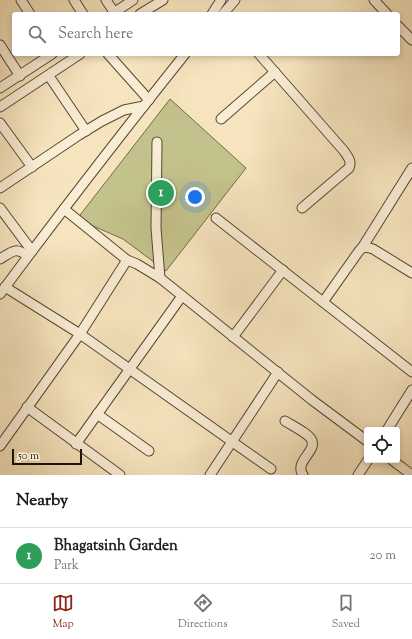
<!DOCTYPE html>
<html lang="en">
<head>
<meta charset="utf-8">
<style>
  :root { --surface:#fff; --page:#f2f2f2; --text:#202124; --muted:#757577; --line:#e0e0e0; --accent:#8f2418 }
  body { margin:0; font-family:"Sorts Mill Goudy",serif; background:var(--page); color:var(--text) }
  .controls { position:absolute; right:12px; bottom:12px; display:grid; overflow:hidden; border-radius:4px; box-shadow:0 2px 6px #0003 }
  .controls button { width:36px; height:36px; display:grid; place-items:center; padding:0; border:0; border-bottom:1px solid var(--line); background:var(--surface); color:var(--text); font:20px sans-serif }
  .scale { position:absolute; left:12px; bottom:10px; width:70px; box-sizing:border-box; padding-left:4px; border:2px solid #221404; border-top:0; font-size:11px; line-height:14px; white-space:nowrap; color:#221404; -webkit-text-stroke:3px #f9edd5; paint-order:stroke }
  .you { position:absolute; left:195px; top:197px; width:14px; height:14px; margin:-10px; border:3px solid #fff; border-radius:50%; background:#1a73e8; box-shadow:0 0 0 6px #1a73e833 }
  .badge { display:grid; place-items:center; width:26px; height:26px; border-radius:50%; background:var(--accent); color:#fff; font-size:13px; font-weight:700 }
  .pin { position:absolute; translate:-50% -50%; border:2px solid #fff; box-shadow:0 1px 4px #0006 }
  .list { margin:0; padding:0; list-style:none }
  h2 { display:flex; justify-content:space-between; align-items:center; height:52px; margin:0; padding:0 16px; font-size:17px }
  h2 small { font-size:13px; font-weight:400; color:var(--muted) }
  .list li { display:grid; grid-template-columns:26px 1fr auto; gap:12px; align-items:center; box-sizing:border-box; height:56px; padding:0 16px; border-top:1px solid var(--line) }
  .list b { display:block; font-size:15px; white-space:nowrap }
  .list p { margin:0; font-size:13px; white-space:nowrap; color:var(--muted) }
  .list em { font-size:13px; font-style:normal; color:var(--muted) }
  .icon { flex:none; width:22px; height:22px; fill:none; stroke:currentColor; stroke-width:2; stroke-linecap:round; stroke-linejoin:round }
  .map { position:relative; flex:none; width:412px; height:475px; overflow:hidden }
  .search { position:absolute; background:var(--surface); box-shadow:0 2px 6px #0003; left:12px; right:12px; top:12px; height:44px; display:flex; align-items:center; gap:10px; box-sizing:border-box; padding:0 14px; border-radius:4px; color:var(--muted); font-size:15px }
  .sheet { height:108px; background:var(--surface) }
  nav { display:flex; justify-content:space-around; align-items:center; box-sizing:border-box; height:56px; border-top:1px solid var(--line); background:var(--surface); font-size:11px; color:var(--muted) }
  nav a { display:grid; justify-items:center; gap:2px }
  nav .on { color:var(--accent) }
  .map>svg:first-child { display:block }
  .green { fill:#c4c28c; stroke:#736b48 }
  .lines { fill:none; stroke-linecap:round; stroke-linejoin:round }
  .minor-casing { stroke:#574832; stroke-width:11 }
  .minor { stroke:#f9edd5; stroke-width:9 }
</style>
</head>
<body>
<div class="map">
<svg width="412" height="475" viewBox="0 0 412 475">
  <rect width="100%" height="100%" fill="#f6e4be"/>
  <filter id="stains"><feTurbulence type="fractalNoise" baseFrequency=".005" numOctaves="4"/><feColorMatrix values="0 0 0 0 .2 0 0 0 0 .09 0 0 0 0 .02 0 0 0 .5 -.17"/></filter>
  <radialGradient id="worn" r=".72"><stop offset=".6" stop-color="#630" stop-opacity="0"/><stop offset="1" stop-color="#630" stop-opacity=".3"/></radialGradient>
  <path class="green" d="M170,99L246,168L166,271L123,239L77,219Z"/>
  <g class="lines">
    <defs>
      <g id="minor">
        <path d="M21,0L30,14"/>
        <path d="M74,0L83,14"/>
        <path d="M106,0L114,12"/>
        <path d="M374,0L387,14"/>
        <path d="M112,14L133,0"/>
        <path d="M140,14L163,0"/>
        <path d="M212,14L221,0"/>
        <path d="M223,14L235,0"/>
        <path d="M398,26L412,40"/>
        <path d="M0,45L20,76"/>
        <path d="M108,54L149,100"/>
        <path d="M259,54L344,151C348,157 352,161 349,168L302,208"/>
        <path d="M49,76L86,131"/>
        <path d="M0,88L52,54"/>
        <path d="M0,107L80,54"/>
        <path d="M221,119L275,72"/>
        <path d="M0,123L32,167"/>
        <path d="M157,142L156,228L160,278"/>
        <path d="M0,188L79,135L102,121L124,110L144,106"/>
        <path d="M0,208L32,251"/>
        <path d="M64,209L127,260"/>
        <path d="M216,218L412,372"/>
        <path d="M362,248L412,168"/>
        <path d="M0,259C13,251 15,247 28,256"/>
        <path d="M5,287L80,334L271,469"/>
        <path d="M0,294C60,213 122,133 185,54"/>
        <path d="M323,302L359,251L362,248L366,247L373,249L412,273"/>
        <path d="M233,337L283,270"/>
        <path d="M27,407L120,475"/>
        <path d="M97,414L149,451"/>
        <path d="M285,421C291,425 310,434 312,441C316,452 294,462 303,475"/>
        <path d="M387,430L412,390"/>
        <path d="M76,444L182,296"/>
        <path d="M0,446L80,334L127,260L137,264L160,278L312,400L367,441"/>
        <path d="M392,460L412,475"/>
        <path d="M210,475L278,372"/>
        <path d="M358,475L368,460"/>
      </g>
    </defs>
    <use href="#minor" class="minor-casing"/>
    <use href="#minor" class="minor"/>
  </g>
  <rect width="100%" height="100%" filter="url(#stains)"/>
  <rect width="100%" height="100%" fill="url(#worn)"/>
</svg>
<div class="controls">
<button><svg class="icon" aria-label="locate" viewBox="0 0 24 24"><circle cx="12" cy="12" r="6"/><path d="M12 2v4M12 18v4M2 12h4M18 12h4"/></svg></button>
</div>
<div class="scale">50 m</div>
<div class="you"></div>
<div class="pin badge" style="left:161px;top:193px;background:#2e9e5b">1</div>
<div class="search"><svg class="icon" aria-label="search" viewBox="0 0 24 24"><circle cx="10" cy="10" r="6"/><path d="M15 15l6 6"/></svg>Search here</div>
</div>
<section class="sheet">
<h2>Nearby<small></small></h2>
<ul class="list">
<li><span class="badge" style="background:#2e9e5b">1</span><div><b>Bhagatsinh Garden</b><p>Park</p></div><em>20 m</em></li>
</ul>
</section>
<nav>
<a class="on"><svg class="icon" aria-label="map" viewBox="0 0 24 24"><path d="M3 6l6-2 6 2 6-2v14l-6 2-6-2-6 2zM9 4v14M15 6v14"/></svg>Map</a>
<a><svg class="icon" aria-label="directions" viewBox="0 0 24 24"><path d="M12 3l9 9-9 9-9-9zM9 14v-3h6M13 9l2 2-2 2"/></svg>Directions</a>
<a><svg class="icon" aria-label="saved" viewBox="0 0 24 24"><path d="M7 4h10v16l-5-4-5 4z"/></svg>Saved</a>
</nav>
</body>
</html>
